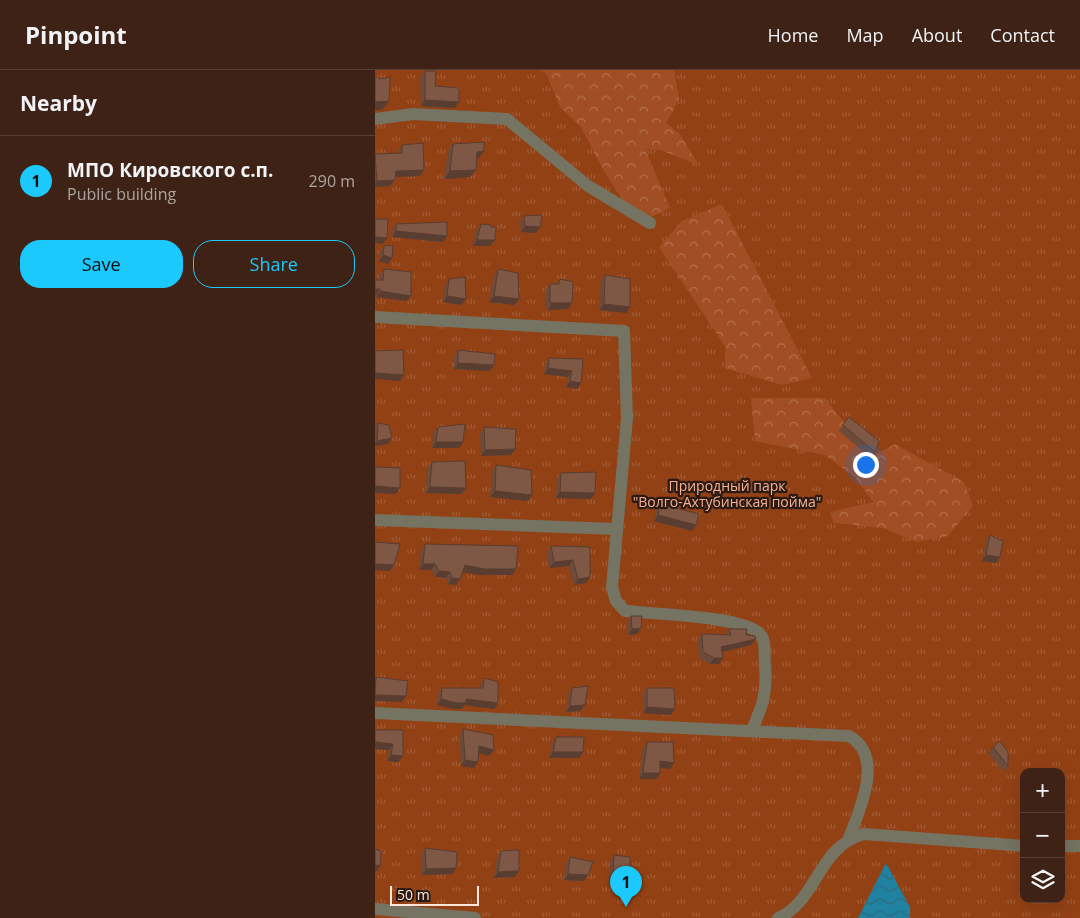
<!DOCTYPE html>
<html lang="en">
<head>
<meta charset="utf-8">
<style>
  :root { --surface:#3d2215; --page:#442a1e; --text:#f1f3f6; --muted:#ada4a0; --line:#563f34; --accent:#1cc9fc }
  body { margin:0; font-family:"Open Sans",sans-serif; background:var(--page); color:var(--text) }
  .controls { position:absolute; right:15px; bottom:15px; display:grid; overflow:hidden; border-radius:10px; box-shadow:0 5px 20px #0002 }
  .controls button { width:45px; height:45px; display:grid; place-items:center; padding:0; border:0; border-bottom:1px solid var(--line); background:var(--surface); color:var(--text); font:25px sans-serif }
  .scale { position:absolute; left:15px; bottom:12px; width:89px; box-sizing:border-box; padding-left:5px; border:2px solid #fee6db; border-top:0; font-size:14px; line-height:18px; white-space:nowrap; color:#fee6db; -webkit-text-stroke:4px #2b1a13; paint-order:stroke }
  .you { position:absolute; left:490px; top:394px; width:18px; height:18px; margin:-12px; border:4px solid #fff; border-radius:50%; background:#1a73e8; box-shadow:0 0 0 8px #1a73e833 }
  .badge { display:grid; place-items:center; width:32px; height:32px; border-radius:50%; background:var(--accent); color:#111; font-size:16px; font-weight:700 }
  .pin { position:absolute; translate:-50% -41px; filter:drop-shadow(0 1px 2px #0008) }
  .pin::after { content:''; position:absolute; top:26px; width:18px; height:15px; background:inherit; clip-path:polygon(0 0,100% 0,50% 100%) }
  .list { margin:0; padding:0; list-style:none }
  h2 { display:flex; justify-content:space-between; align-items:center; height:65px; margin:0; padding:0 20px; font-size:21px }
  h2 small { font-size:16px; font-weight:400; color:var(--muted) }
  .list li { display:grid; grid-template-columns:32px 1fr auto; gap:15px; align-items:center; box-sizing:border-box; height:90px; padding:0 20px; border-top:1px solid var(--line) }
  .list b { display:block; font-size:19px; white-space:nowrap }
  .list p { margin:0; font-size:16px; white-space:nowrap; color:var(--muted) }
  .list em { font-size:16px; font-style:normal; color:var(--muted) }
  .actions { display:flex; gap:10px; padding:15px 20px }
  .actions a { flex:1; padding:11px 0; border:1px solid var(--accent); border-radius:20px; text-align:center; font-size:18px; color:var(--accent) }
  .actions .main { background:var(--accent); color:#111 }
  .icon { flex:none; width:28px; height:28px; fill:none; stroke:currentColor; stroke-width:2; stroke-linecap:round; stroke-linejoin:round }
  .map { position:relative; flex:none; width:705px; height:848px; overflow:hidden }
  header { display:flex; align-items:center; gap:30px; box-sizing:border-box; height:70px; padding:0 25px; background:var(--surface); border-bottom:1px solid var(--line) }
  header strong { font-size:24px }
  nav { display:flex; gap:28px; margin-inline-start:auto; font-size:18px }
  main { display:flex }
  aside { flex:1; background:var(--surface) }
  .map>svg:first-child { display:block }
  .grass { fill:url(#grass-tufts); fill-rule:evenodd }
  .forest { fill:url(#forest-crowns) }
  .water { fill:url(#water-waves) }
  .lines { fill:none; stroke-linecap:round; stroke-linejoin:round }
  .minor { stroke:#757462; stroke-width:12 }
  .wall { fill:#6d4b3b }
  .shaded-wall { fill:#593d30 }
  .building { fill:#7f5745; stroke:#593d30 }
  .labels { text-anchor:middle; stroke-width:4.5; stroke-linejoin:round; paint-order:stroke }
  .park-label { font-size:14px; fill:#f6b192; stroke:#2b1a13 }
</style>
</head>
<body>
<header>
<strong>Pinpoint</strong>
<nav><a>Home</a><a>Map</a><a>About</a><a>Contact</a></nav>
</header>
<main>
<aside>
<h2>Nearby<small></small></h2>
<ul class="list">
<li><span class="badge">1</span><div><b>МПО Кировского с.п.</b><p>Public building</p></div><em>290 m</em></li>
</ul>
<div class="actions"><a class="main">Save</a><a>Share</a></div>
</aside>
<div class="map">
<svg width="705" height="848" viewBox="0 0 705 848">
  <defs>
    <pattern id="grass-tufts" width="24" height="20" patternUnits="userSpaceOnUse" patternTransform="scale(1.25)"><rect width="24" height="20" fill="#924114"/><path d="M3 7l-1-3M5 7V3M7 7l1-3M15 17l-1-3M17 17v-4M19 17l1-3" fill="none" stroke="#a25c36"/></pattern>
    <pattern id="forest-crowns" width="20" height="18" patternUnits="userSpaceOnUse" patternTransform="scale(1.25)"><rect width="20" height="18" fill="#a14e24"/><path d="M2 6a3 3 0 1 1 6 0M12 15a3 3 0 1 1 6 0" fill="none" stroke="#b4704e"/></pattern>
    <pattern id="water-waves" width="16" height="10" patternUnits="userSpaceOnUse" patternTransform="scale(1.25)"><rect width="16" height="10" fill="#1f82a1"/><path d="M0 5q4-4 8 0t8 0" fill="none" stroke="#316a7b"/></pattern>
  </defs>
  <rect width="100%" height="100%" fill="#512d1c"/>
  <path class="grass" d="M0,0H705V848H0ZM649,702H686V829H649Z"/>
  <g class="forest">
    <path d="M164,0H299L304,30L291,53L304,63L324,95L285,80L270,79L295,138L276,147L254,140L230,103L206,57L185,37L171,3Z"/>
    <path d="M347,134L437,308L407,315L350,298V276L284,177L307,151Z"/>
    <path d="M376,328H450L496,387L520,374L589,412L598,436L573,466L541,472L508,458L459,453L455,442L498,432L480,407L450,385L380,371Z"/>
  </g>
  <path class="water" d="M511,793L535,837V848H483Z"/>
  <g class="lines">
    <g class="minor">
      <path d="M0,49L38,44L132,49L213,116L275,153"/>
      <path d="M0,247L249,261L252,348L237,517L241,531L250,541C276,544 372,546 386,565C391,571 389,586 390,595C392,623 388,635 377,660"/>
      <path d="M0,450L241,459"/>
      <path d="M0,643L474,666C510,686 485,739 474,768"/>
      <path d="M686,776H705"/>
      <path d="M0,839L100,848"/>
      <path d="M403,848C442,832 443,776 489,764L649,776"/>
    </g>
  </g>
  <g class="wall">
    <path d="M50,1L60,16L80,38L46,36L45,7Z"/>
    <path d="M78,74L103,89H101V100L95,107L69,109L73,81Z"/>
    <path d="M27,75L45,106L20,107L15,116L0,117V84L23,83V81Z"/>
    <path d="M149,146L161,163L146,162L145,152Z"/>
    <path d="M21,154L72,166L68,172L17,167V160Z"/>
    <path d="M106,154L116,157L120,170L115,176H98L101,160Z"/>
    <path d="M9,176L13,194L4,191L5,182Z"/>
    <path d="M9,199L36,226L32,231L1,227L4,205Z"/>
    <path d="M123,199L144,229L140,235L114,232L119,205Z"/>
    <path d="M230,205L251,243L224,240L226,211Z"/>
    <path d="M74,209L91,229L86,235L68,232L70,215Z"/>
    <path d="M185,209L197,233L193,239L173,240L171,238V220L175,214H182Z"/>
    <path d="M83,280L119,295L115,301L79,299V286Z"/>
    <path d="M174,288L208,289L206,313L202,319L191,317L193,307L169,304L170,294Z"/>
    <path d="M474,347L500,382L496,388L464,361Z"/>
    <path d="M3,353L13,374L0,376V357Z"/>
    <path d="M63,357L88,372L84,378H57L58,363Z"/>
    <path d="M109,357L140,379L136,385L106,386L105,363Z"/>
    <path d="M57,392L91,418L86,424L51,423L52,398Z"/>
    <path d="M121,395L157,425L153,431L115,427L117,401Z"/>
    <path d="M186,403L220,423L216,429L181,428L182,409Z"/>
    <path d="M285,434L317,461L279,451L281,440Z"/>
    <path d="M615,465L625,487L621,493L607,491L611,471Z"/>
    <path d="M50,474L141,499L137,505H104L88,502L85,509L81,515L73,514L71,508L60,507L56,500H44L46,480Z"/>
    <path d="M176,476L215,477L211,513L199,515L194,496L174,498L172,482Z"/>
    <path d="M256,546L266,558L262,564L253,565L252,552Z"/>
    <path d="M354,559L371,565L376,575L347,582L344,594H335L324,588L323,570L327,564L350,565Z"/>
    <path d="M109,608L123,633L119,639L89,635L87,639H78L62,635V624L67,618H105V615Z"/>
    <path d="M197,618L210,635L205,641L191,642L193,624Z"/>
    <path d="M272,618L296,645L268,643V624Z"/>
    <path d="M88,659L119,680L114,686L104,683L99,698L86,696L84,665Z"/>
    <path d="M0,660H28V686L23,692L12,691L14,680L0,679Z"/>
    <path d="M181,667L208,682L204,688H174L177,673Z"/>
    <path d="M272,672L295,699L285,698V703L281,709H264L268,678Z"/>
    <path d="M618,677L633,696L629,702L613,683Z"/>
    <path d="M50,778L81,798L77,804L47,805L46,785Z"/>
    <path d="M126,781L144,801L140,807L119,808L122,787Z"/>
    <path d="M239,785L251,812L234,813L235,791Z"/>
    <path d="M195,787L213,805L209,811L189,810L191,793Z"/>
  </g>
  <g class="shaded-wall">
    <path d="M50,30L84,32L80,38L46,36Z"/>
    <path d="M14,31L7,40H0V32Z"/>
    <path d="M109,81L103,89H97L102,82Z"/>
    <path d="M49,100L45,106L17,107L21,101Z"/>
    <path d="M101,100L95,107L69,109L75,101Z"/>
    <path d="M20,110L15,116L0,117V113L2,111Z"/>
    <path d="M150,156L165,157L161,163L146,162Z"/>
    <path d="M21,161L72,166L68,172L17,167Z"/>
    <path d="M0,167L12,168L8,174L0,173Z"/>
    <path d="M102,170H120L115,176H98Z"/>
    <path d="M8,185L17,188L13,194L4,191Z"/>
    <path d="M0,219H5L1,224L0,225Z"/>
    <path d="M5,221L36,226L32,231L1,227Z"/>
    <path d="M72,226L91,229L86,235L68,232Z"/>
    <path d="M119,226L144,229L140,235L114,232Z"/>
    <path d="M177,233H197L193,239L173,240Z"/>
    <path d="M229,234L255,237L251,243L224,240Z"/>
    <path d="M83,293L119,295L115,301L79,299Z"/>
    <path d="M173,298L197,301L193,307L169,304Z"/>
    <path d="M0,303L29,305L25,311L0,309Z"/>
    <path d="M195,311L206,313L202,319L191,317Z"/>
    <path d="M17,368L13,374L0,376V374L2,371Z"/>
    <path d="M61,372H88L84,378H57Z"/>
    <path d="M140,379L136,385L106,386L110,380Z"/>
    <path d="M0,416L25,418L21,424L0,423Z"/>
    <path d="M55,417L91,418L86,424L51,423Z"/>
    <path d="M120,421L157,425L153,431L115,427Z"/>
    <path d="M185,422L220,423L216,429L181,428Z"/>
    <path d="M283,445L321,455L317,461L279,451Z"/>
    <path d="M611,485L625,487L621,493L607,491Z"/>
    <path d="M198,490L194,496L174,498L179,492Z"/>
    <path d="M0,494L19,495L15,501L0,500Z"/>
    <path d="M48,494H60L56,500H44Z"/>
    <path d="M90,495L141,499L137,505H104L86,502Z"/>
    <path d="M64,501L75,502L71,508L60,507Z"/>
    <path d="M215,507L211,513L199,515L203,509Z"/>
    <path d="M77,508L85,509L81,515L73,514Z"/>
    <path d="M266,558L262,564L253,565L257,559Z"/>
    <path d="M381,569L376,575L342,583L346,577Z"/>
    <path d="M339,588H348L344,594H335Z"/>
    <path d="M0,625L31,626L27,632L0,631Z"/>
    <path d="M66,629H91L123,633L119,639L89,635L87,639H78L62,635Z"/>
    <path d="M210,635L205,641L191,642L195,636Z"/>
    <path d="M272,637L300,639L296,645L268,643Z"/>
    <path d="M0,672L18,674L14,680L0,679Z"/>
    <path d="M104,676L119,680L114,686L100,682Z"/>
    <path d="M178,682H208L204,688H174Z"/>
    <path d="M16,685L28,686L23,692L12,691Z"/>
    <path d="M90,690L103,692L99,698L86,696Z"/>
    <path d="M285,691L299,693L295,699L281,697Z"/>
    <path d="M268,703H285L281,709H264Z"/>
    <path d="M0,795L5,796L1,802H0Z"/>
    <path d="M81,798L77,804L47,805L51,799Z"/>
    <path d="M144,801L140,807L119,808L123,802Z"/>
    <path d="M193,804L213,805L209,811L189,810Z"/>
    <path d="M255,806L251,812L234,813L238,807Z"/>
  </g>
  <g class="building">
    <path d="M50,1H61L60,16L84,18V32L50,30Z"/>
    <path d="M0,6L5,9L15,7L14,31L0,32Z"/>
    <path d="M109,72V81L102,82L101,100L75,101L78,74Z"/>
    <path d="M48,73L49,100L21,101L20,110L2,111L0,84L27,83V75Z"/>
    <path d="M167,145L165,157L150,156L149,146Z"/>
    <path d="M0,149H13L12,168L0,167Z"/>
    <path d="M72,152V166L21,161V154Z"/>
    <path d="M106,154L116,155V157H121L120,170H102Z"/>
    <path d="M18,175L17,188L8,185L9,176Z"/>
    <path d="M9,199L36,202V226L5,221V219H0V210H8Z"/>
    <path d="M123,199L143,203L144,229L119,226Z"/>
    <path d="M230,205L255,209V237L229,234Z"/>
    <path d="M90,207L91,229L72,226L74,209Z"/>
    <path d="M185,209L198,212L197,233H177L175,232V214H184Z"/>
    <path d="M28,280L29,305L0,303V281Z"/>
    <path d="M83,280L120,284L119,295L83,293Z"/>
    <path d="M174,288L208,289L206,313L195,311L197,301L173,298Z"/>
    <path d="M474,347L504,371L500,382L468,355Z"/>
    <path d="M3,353L14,355L17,368L2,371Z"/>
    <path d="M90,354L88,372H61L63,357Z"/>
    <path d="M109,357L141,359L140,379L110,380Z"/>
    <path d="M90,391L91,418L55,417L57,392Z"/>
    <path d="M121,395L156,400L157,425L120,421Z"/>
    <path d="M0,397L25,398V418L0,416Z"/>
    <path d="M221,402L220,423L185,422L186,403Z"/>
    <path d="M285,434L324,444L321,455L283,445Z"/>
    <path d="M615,465L628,471L625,487L611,485Z"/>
    <path d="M0,472L25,474L19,495L0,494Z"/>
    <path d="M50,474L143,476L141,499H109L90,495L85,509L77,508L75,502L64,501L60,494H48Z"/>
    <path d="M176,476L215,477V507L203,509L198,490L179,492Z"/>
    <path d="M256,546H267L266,558L257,559Z"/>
    <path d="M354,559H372L371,565L380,566L381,569L346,577L348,588H339L328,582L327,564L356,565Z"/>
    <path d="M1,607L33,611L31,626L0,625Z"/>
    <path d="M109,608L123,612V633L91,629V633H82L66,629L67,618H108Z"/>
    <path d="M213,616L210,635L195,636L197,618Z"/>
    <path d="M272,618H299L300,639L272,637Z"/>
    <path d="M88,659L118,665L119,680L104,676L103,692L90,690Z"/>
    <path d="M0,660H28V686L16,685L18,674L0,672Z"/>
    <path d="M181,667H209L208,682H178Z"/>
    <path d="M625,671L633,682V696L618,677Z"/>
    <path d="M272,672H298L299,693L285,691V703H268Z"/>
    <path d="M50,778L82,782L81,798L51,799Z"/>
    <path d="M0,779L6,781L5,796L0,795Z"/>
    <path d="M144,780V801L123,802L126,781Z"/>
    <path d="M239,785L255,787V806L238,807Z"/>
    <path d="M195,787L218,792L213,805L193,804Z"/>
  </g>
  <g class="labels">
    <g class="park-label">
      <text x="352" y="421">Природный парк<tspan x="352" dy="16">"Волго-Ахтубинская пойма"</tspan></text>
    </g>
  </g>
</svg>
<div class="controls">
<button>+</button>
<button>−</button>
<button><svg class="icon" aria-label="layers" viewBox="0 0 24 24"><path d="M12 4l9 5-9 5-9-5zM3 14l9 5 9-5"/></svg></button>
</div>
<div class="scale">50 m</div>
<div class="you"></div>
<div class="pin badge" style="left:251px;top:837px">1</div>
</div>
</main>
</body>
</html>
